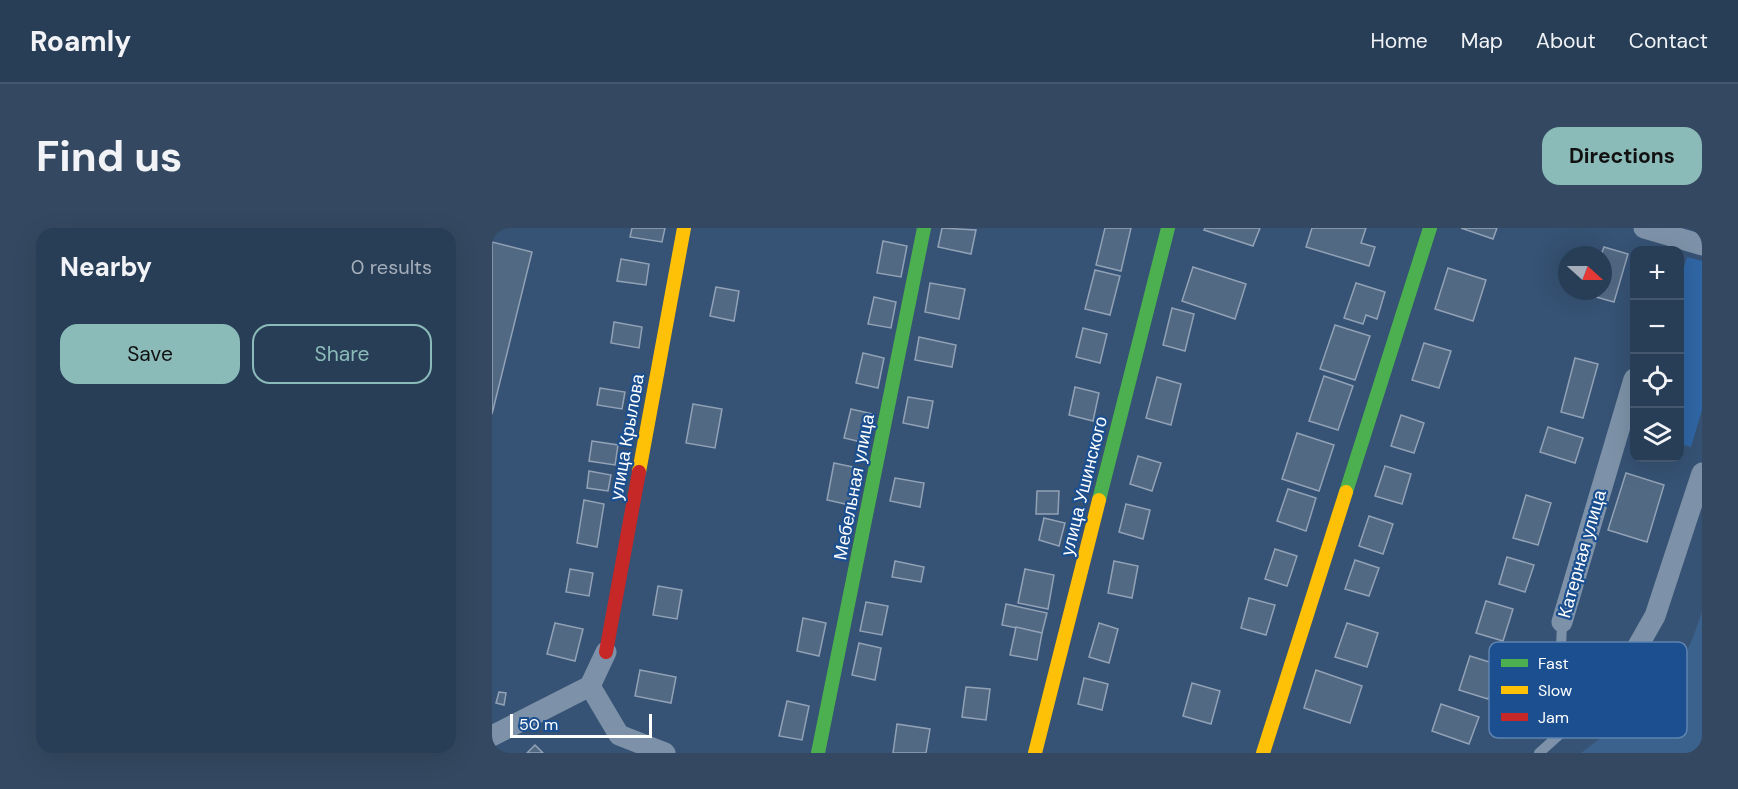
<!DOCTYPE html>
<html lang="en">
<head>
<meta charset="utf-8">
<style>
  :root { --surface:#283e57; --page:#344961; --text:#f1f3f6; --muted:#a5aeba; --line:#44576d; --accent:#8bbbb9 }
  body { margin:0; font-family:"DM Sans",sans-serif; background:var(--page); color:var(--text) }
  .controls { position:absolute; right:18px; top:18px; display:grid; overflow:hidden; border-radius:12px; box-shadow:0 6px 24px #0002 }
  .controls button { width:54px; height:54px; display:grid; place-items:center; padding:0; border:0; border-bottom:2px solid var(--line); background:var(--surface); color:var(--text); font:30px sans-serif }
  .compass { position:absolute; left:1066px; top:18px; width:54px; height:54px; border-radius:50%; background:var(--surface); box-shadow:0 6px 24px #0002; rotate:111deg }
  .scale { position:absolute; left:18px; bottom:15px; width:142px; box-sizing:border-box; padding-left:6px; border:3px solid #fff; border-top:0; font-size:16px; line-height:21px; white-space:nowrap; color:#fff; -webkit-text-stroke:4px #1b4f8f; paint-order:stroke }
  .list { margin:0; padding:0; list-style:none }
  h2 { display:flex; justify-content:space-between; align-items:center; height:78px; margin:0; padding:0 24px; font-size:26px }
  h2 small { font-size:20px; font-weight:400; color:var(--muted) }
  .actions { display:flex; gap:12px; padding:18px 24px }
  .actions a { flex:1; padding:14px 0; border:2px solid var(--accent); border-radius:18px; text-align:center; font-size:21px; color:var(--accent) }
  .actions .main { background:var(--accent); color:#111 }
  .icon { flex:none; width:33px; height:33px; fill:none; stroke:currentColor; stroke-width:2; stroke-linecap:round; stroke-linejoin:round }
  .map { position:relative; flex:none; width:1210px; height:525px; overflow:hidden; border-radius:18px }
  header { display:flex; align-items:center; gap:36px; box-sizing:border-box; height:84px; padding:0 30px; background:var(--surface); border-bottom:2px solid var(--line) }
  header strong { font-size:28px }
  nav { display:flex; gap:33px; margin-inline-start:auto; font-size:21px }
  .intro { display:flex; align-items:center; justify-content:space-between; box-sizing:border-box; height:144px; padding:0 36px }
  h1 { margin:0; font-size:42px }
  .button { padding:15px 27px; border-radius:18px; background:var(--accent); color:#111; font-size:21px; font-weight:700 }
  main { display:flex; gap:36px; padding:0 36px }
  aside { flex:1; background:var(--surface); border-radius:18px; box-shadow:0 6px 24px #0002 }
  .map>svg:first-child { display:block }
  .green { fill:#2f66a5 }
  .water { fill:#3b618d }
  .building { fill:#526984; stroke:#92a2b6; stroke-width:1.5 }
  .lines { fill:none; stroke-linecap:round; stroke-linejoin:round }
  .lane { stroke:#7d92a8; stroke-width:10 }
  .street { stroke:#7d92a8; stroke-width:21 }
  .fast { stroke:#4caf50; stroke-width:14 }
  .slow { stroke:#ffc107; stroke-width:14 }
  .jam { stroke:#c62828; stroke-width:14 }
  .labels { text-anchor:middle; stroke-width:4.5; stroke-linejoin:round; paint-order:stroke }
  .street-label { font-size:18px; fill:#fff; stroke:#1b4f8f }
  .key { fill:#1b4f8f; stroke:#5f84b1; stroke-width:1.5 }
  .key-label { font-size:16px; fill:#fff }
</style>
</head>
<body>
<header>
<strong>Roamly</strong>
<nav><a>Home</a><a>Map</a><a>About</a><a>Contact</a></nav>
</header>
<div class="intro"><h1>Find us</h1><a class="button">Directions</a></div>
<main>
<aside>
<h2>Nearby<small>0 results</small></h2>
<ul class="list">
</ul>
<div class="actions"><a class="main">Save</a><a>Share</a></div>
</aside>
<div class="map">
<svg width="1210" height="525" viewBox="0 0 1210 525">
  <rect width="100%" height="100%" fill="#365274"/>
  <path class="green" d="M1195,29L1210,33V182L1199,219L1188,216V53Z"/>
  <path class="water" d="M1210,384V525H1089C1125,498 1170,462 1194,424C1201,412 1205,397 1210,384Z"/>
  <g class="building">
    <path d="M140,0H173L170,14L138,9Z"/>
    <path d="M450,0L484,2L479,26L446,19Z"/>
    <path d="M613,0H639L629,43L604,37Z"/>
    <path d="M713,0H768L761,18L712,2Z"/>
    <path d="M820,0H874L869,15L883,19L877,38L814,19Z"/>
    <path d="M969,0H1005L1001,11Z"/>
    <path d="M391,13L415,18L409,49L385,45Z"/>
    <path d="M0,14L40,24L0,186Z"/>
    <path d="M1112,19L1136,26L1122,74L1097,67L1099,63H1111V27H1109Z"/>
    <path d="M129,31L157,36L154,57L125,53Z"/>
    <path d="M701,39L754,56L743,91L690,73Z"/>
    <path d="M956,40L994,52L981,93L943,81Z"/>
    <path d="M603,42L628,48L618,87L593,81Z"/>
    <path d="M438,55L473,61L467,91L433,84Z"/>
    <path d="M864,55L893,64L885,91L874,87L871,96L852,90Z"/>
    <path d="M224,59L247,63L242,93L218,88Z"/>
    <path d="M382,69L404,74L399,100L376,96Z"/>
    <path d="M680,80L702,86L693,123L671,117Z"/>
    <path d="M122,94L150,99L147,120L119,115Z"/>
    <path d="M843,97L878,108L863,152L828,141Z"/>
    <path d="M591,100L615,106L608,135L584,129Z"/>
    <path d="M427,109L464,117L460,139L423,132Z"/>
    <path d="M932,115L959,123L947,160L920,152Z"/>
    <path d="M371,125L392,130L386,160L364,155Z"/>
    <path d="M1083,130L1106,136L1091,190L1069,184Z"/>
    <path d="M832,148L861,158L846,202L817,193Z"/>
    <path d="M665,149L689,156L679,197L654,190Z"/>
    <path d="M583,159L607,165L601,193L577,187Z"/>
    <path d="M108,160L133,164L130,181L105,177Z"/>
    <path d="M416,169L441,173L436,200L411,195Z"/>
    <path d="M201,176L230,181L223,220L194,215Z"/>
    <path d="M359,181L381,186L374,215L352,210Z"/>
    <path d="M909,187L932,195L922,225L899,218Z"/>
    <path d="M1056,199L1091,210L1083,235L1048,224Z"/>
    <path d="M805,205L842,217L827,263L790,251Z"/>
    <path d="M100,213L126,217L123,237L97,233Z"/>
    <path d="M646,228L669,235L660,263L638,256Z"/>
    <path d="M342,235L366,240L358,277L335,272Z"/>
    <path d="M893,238L919,246L910,276L883,268Z"/>
    <path d="M97,243L119,247L116,263L95,260Z"/>
    <path d="M1134,245L1172,257L1155,314L1116,302Z"/>
    <path d="M403,250L432,255L428,279L398,273Z"/>
    <path d="M796,261L824,270L814,303L785,293Z"/>
    <path d="M545,263H567L566,286H544Z"/>
    <path d="M1034,267L1059,275L1046,317L1021,310Z"/>
    <path d="M92,272L112,276L105,319L85,315Z"/>
    <path d="M634,276L658,282L651,311L627,304Z"/>
    <path d="M877,288L901,296L891,326L867,318Z"/>
    <path d="M552,290L573,295L567,318L547,312Z"/>
    <path d="M783,321L805,328L795,358L773,351Z"/>
    <path d="M1015,329L1042,337L1033,364L1007,356Z"/>
    <path d="M863,332L887,340L877,368L853,361Z"/>
    <path d="M403,333L432,339L429,354L400,349Z"/>
    <path d="M622,333L646,338L640,370L616,365Z"/>
    <path d="M78,341L101,345L97,368L74,364Z"/>
    <path d="M533,341L562,347L556,381L526,375Z"/>
    <path d="M166,358L190,362L185,391L161,387Z"/>
    <path d="M757,370L783,377L774,407L749,400Z"/>
    <path d="M994,373L1021,381L1011,413L984,405Z"/>
    <path d="M374,374L396,378L390,407L368,403Z"/>
    <path d="M514,376L555,385L550,405L510,397Z"/>
    <path d="M311,390L334,395L327,428L305,423Z"/>
    <path d="M63,395L91,401L83,433L55,426Z"/>
    <path d="M607,395L626,401L617,435L597,429Z"/>
    <path d="M855,395L886,405L875,439L843,429Z"/>
    <path d="M524,399L550,405L545,432L518,427Z"/>
    <path d="M367,415L389,420L383,452L360,447Z"/>
    <path d="M978,428L1007,437L996,471L967,462Z"/>
    <path d="M148,442L184,449L179,475L143,468Z"/>
    <path d="M824,442L870,458L858,495L812,480Z"/>
    <path d="M592,450L616,456L610,482L586,476Z"/>
    <path d="M700,455L728,463L719,496L691,488Z"/>
    <path d="M474,459L498,461L494,492L470,489Z"/>
    <path d="M7,464L14,465L12,477L4,475Z"/>
    <path d="M295,473L317,478L310,512L287,508Z"/>
    <path d="M949,476L987,489L977,516L940,503Z"/>
    <path d="M405,496L438,501L434,525H401Z"/>
    <path d="M43,517L51,525H35Z"/>
  </g>
  <g class="lines">
    <path class="lane" d="M1047,525L1095,482L1068,449L1070,394"/>
    <g class="street">
      <path d="M1152,0L1210,17"/>
      <path d="M1070,394L1142,151"/>
      <path d="M98,458L127,507L173,525"/>
      <path d="M1095,482L1134,439L1163,388L1210,245"/>
      <path d="M0,508L98,458L114,424"/>
    </g>
    <g class="fast">
      <path d="M854,264L938,0"/>
      <path d="M607,272L676,0"/>
      <path d="M326,525L432,0"/>
    </g>
    <g class="slow">
      <path d="M147,244L192,0"/>
      <path d="M543,525L607,272"/>
      <path d="M771,525L854,264"/>
    </g>
    <path class="jam" d="M114,424L147,244"/>
  </g>
  <g class="labels">
    <g class="street-label">
      <text transform="translate(135 209) rotate(-80)" y="6">улица Крылова</text>
      <text transform="translate(592 258) rotate(-76)" y="6">улица Ушинского</text>
      <text transform="translate(362 259) rotate(-79)" y="6">Мебельная улица</text>
      <text transform="translate(1090 326) rotate(-74)" y="6">Катерная улица</text>
    </g>
  </g>
  <rect x="997" y="414" width="198" height="96" rx="9" class="key"/>
  <rect x="1009" y="431" width="27" height="8" fill="#4caf50"/>
  <rect x="1009" y="458" width="27" height="8" fill="#ffc107"/>
  <rect x="1009" y="485" width="27" height="8" fill="#c62828"/>
  <g class="key-label">
    <text x="1046" y="441">Fast</text>
    <text x="1046" y="468">Slow</text>
    <text x="1046" y="495">Jam</text>
  </g>
</svg>
<div class="controls">
<button>+</button>
<button>−</button>
<button><svg class="icon" aria-label="locate" viewBox="0 0 24 24"><circle cx="12" cy="12" r="6"/><path d="M12 2v4M12 18v4M2 12h4M18 12h4"/></svg></button>
<button><svg class="icon" aria-label="layers" viewBox="0 0 24 24"><path d="M12 4l9 5-9 5-9-5zM3 14l9 5 9-5"/></svg></button>
</div>
<svg class="compass" viewBox="-18 -18 36 36"><path d="M0-13l5 13h-10z" fill="#e53935"/><path d="M0 13l5-13h-10z" fill="#a5aeba"/></svg>
<div class="scale">50 m</div>
</div>
</main>
</body>
</html>
